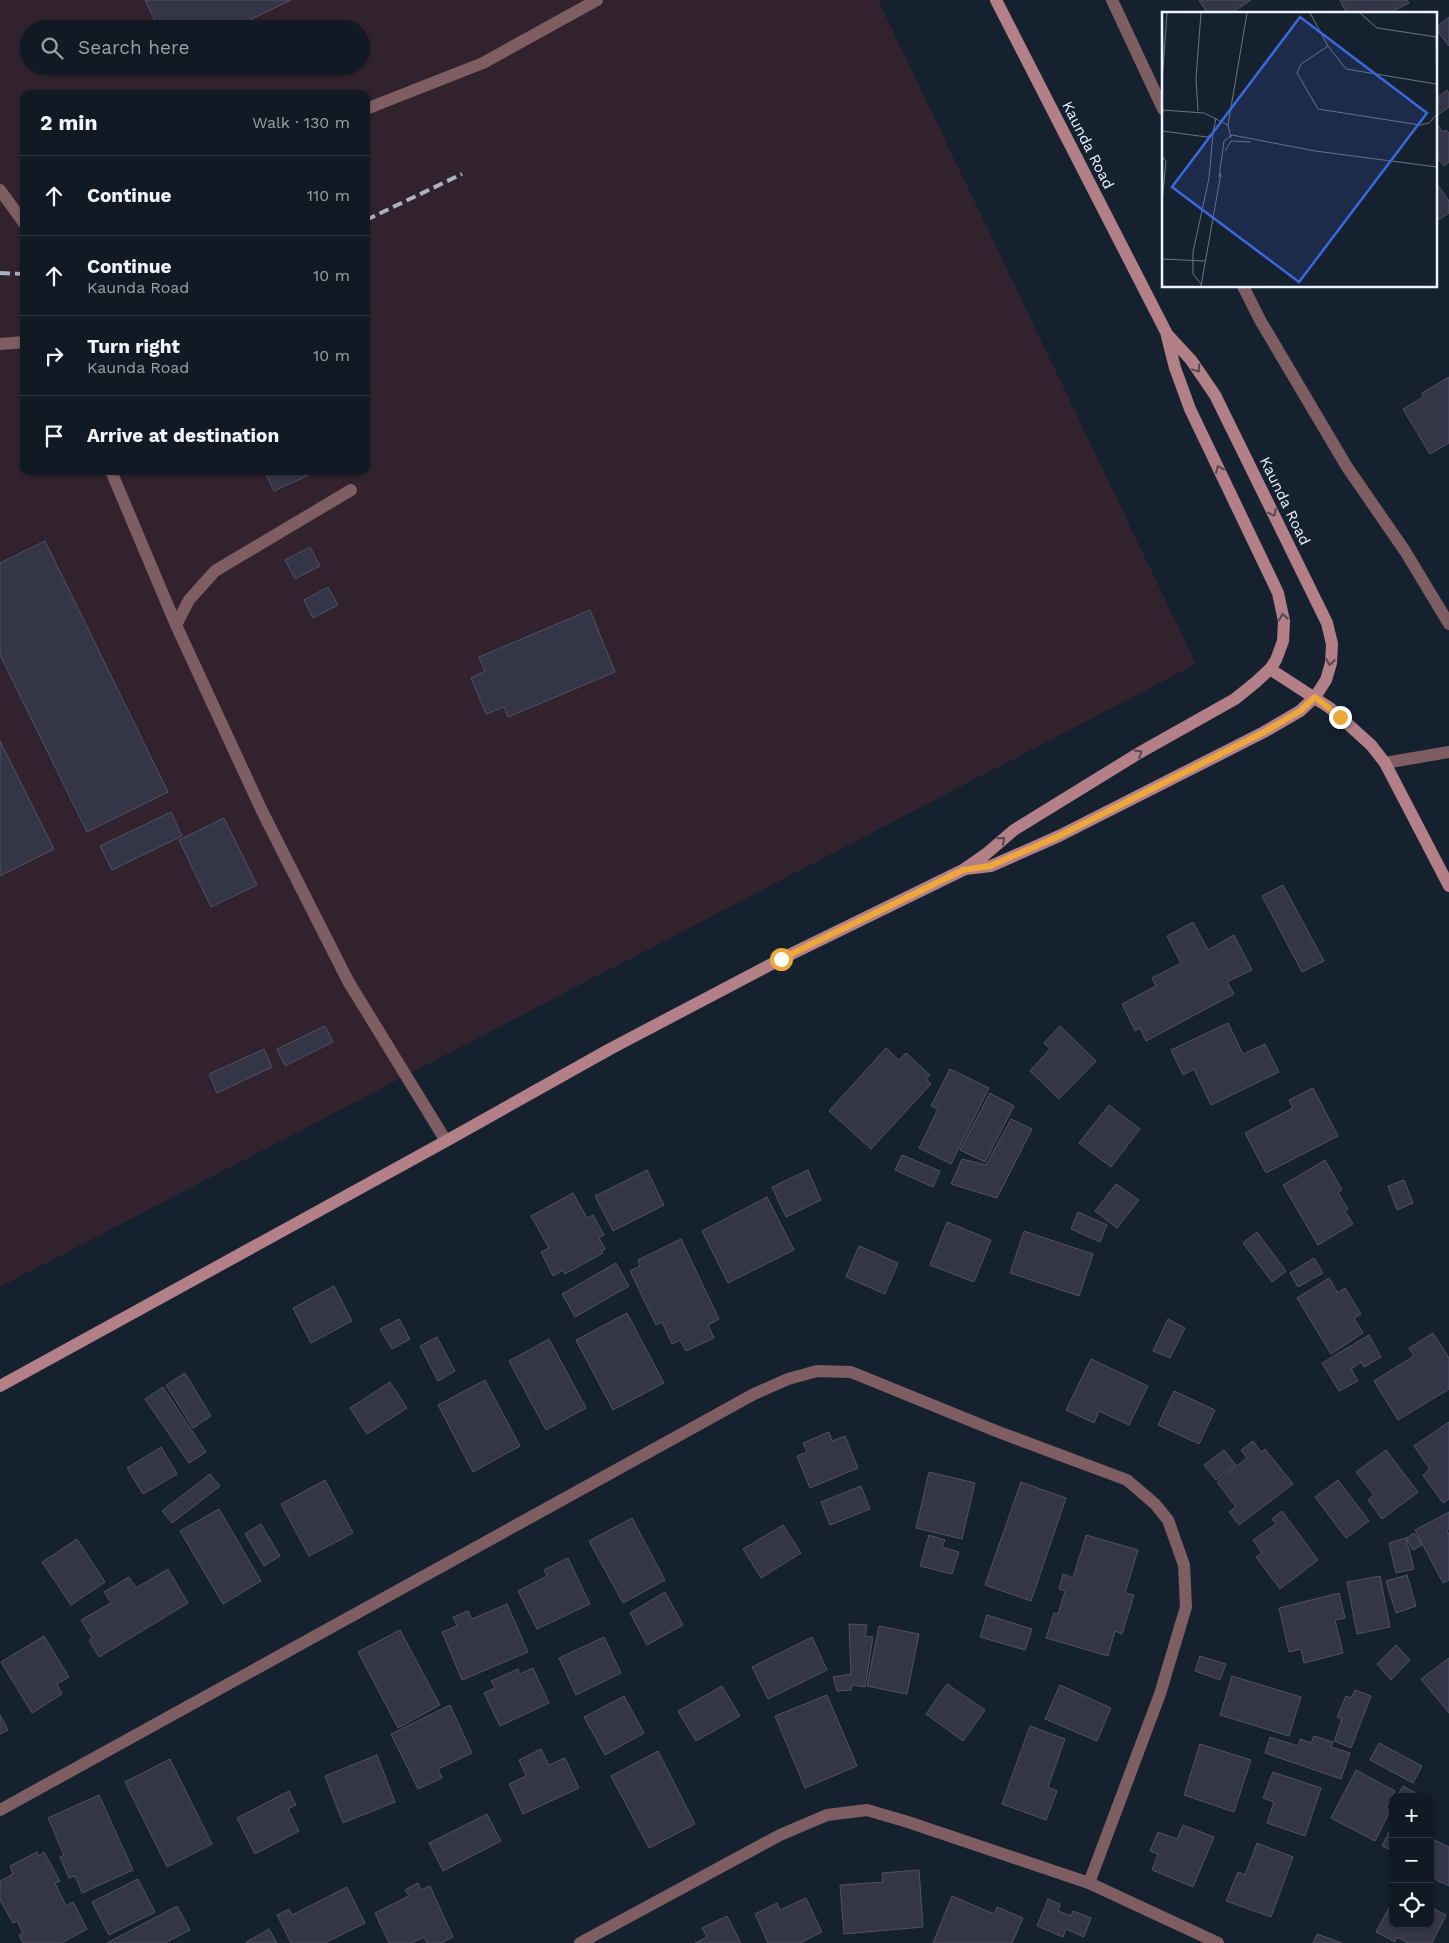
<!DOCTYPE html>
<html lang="en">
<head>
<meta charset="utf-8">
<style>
  :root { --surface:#101924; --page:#1e2631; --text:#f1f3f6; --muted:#9ca0a6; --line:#303841 }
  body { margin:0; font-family:"Work Sans",sans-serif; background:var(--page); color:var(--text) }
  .controls { position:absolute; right:15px; bottom:15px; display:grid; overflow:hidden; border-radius:10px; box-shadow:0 1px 4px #0004 }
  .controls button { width:45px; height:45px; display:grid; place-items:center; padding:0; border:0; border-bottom:1px solid var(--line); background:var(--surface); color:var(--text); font:25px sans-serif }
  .stop { position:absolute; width:15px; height:15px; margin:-11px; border:4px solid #eda83c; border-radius:50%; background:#fff }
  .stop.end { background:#eda83c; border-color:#fff; box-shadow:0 1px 5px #0008 }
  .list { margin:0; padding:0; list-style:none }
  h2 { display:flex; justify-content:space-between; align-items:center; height:65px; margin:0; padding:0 20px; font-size:21px }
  h2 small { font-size:16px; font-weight:400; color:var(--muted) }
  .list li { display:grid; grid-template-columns:32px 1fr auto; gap:15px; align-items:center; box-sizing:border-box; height:80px; padding:0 20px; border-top:1px solid var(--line) }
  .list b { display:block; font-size:19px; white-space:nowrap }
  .list p { margin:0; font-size:16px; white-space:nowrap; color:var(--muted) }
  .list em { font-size:16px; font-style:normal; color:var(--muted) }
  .icon { flex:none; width:28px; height:28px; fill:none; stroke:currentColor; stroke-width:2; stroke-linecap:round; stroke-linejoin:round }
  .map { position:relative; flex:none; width:1449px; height:1943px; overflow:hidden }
  .search { position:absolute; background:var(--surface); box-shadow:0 1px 4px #0004; left:20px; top:20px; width:350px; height:55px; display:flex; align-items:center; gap:12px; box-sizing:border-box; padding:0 18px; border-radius:28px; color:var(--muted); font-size:19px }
  .panel { position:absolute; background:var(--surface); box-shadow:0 1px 4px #0004; left:20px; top:90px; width:350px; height:385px; border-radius:10px }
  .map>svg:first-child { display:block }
  .industrial { fill:#31222e; fill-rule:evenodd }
  .building { fill:#353548; stroke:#505165 }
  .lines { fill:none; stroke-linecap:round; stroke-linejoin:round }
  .lane { stroke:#7e5e62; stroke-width:12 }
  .street { stroke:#7e5e62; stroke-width:12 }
  .secondary { stroke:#b48088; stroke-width:12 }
  .rail { stroke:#a9b2be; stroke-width:4; stroke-dasharray:10 5; stroke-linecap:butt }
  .oneway { stroke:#554753 }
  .route { stroke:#eda83c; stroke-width:6 }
  .labels { text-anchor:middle; stroke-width:4; stroke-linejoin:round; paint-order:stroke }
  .street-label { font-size:15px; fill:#ebf3fe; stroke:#162130 }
  .inset-road { fill:none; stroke:#6b7582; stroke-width:1 }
  .view { fill:#3c67de; fill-opacity:0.15; stroke:#3c67de; stroke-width:2.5 }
  .inset-edge { fill:none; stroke:#ebf3fe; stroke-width:2.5 }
</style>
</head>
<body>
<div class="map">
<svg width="1449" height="1943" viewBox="0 0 1449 1943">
  <rect width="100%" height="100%" fill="#162130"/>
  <path class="industrial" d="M0,0H878L1196,664L0,1287ZM29,29H361V66H29ZM24,94H366V471H24Z"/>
  <g class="building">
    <path d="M145,0H291L231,29H159Z"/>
    <path d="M1199,0H1251L1230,14H1208Z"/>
    <path d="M1340,0H1407L1409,3L1387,14H1347Z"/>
    <path d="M1449,17V46L1435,28Z"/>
    <path d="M1447,90L1449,93V107L1435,117V99Z"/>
    <path d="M1435,122L1443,132L1446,130L1449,133V162L1444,166L1435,155Z"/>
    <path d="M1435,181L1449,201V213L1435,222Z"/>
    <path d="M1449,377V443L1430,454L1403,409L1423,397L1422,393Z"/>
    <path d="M267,471H307L309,475L274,491L265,472Z"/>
    <path d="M45,541L168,792L87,832L0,655V563Z"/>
    <path d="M310,547L320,566L295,579L285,560Z"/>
    <path d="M328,587L338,605L313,618L304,600Z"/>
    <path d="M590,610L615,672L508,717L504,707L486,714L471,678L485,671L479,657Z"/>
    <path d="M0,741L54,849L0,876Z"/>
    <path d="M171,812L182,836L112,870L100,846Z"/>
    <path d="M224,818L257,885L211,907L179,840Z"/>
    <path d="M1283,885L1324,961L1302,972L1262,896Z"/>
    <path d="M1193,922L1208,950L1234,935L1252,970L1227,982L1234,994L1146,1041L1140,1028L1135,1031L1122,1004L1156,986L1152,978L1181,963L1167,936Z"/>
    <path d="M1228,1023L1243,1054L1265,1044L1279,1072L1211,1105L1194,1069L1183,1075L1171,1050Z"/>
    <path d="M325,1026L333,1042L285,1066L277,1049Z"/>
    <path d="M1060,1026L1096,1061L1059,1099L1030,1071L1050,1049L1044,1043Z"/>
    <path d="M886,1048L899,1060L906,1053L930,1075L926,1079L931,1084L871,1149L829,1111Z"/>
    <path d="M264,1049L272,1067L217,1093L209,1074Z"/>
    <path d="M950,1069L989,1088L951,1164L919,1148L938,1109L931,1106Z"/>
    <path d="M1313,1088L1338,1136L1266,1173L1245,1133L1293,1108L1289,1100Z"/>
    <path d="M990,1093L1014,1106L985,1162L960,1150Z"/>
    <path d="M1109,1105L1140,1129L1111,1167L1079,1143Z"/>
    <path d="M1011,1119L1032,1129L997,1198L951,1184L962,1159L986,1165Z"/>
    <path d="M902,1155L940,1171L933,1187L895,1170Z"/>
    <path d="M1325,1160L1342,1190L1338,1193L1348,1209L1345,1211L1353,1224L1318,1245L1283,1185Z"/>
    <path d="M647,1170L664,1205L613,1231L595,1196Z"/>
    <path d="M808,1170L821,1200L786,1217L772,1187Z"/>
    <path d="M1404,1180L1413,1203L1397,1210L1388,1186Z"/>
    <path d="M1116,1184L1139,1200L1117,1228L1095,1211Z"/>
    <path d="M573,1193L587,1218L593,1215L604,1235L599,1238L605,1249L601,1251L603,1253L565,1274L563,1270L553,1276L541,1252L549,1248L531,1216Z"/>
    <path d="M767,1197L794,1250L728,1283L702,1231Z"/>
    <path d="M1078,1212L1107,1225L1100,1242L1071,1229Z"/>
    <path d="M947,1222L991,1240L974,1282L930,1265Z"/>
    <path d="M1024,1231L1093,1254L1079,1296L1010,1273Z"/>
    <path d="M1257,1232L1286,1271L1272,1282L1243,1243Z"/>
    <path d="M681,1239L719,1319L708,1325L714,1338L686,1351L680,1340L672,1344L662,1322L656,1325L630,1271L640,1266L638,1260Z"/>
    <path d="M859,1246L898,1263L885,1294L846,1277Z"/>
    <path d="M1314,1258L1323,1273L1298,1287L1290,1273Z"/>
    <path d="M616,1263L629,1286L575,1317L562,1294Z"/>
    <path d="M1329,1278L1338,1293L1345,1288L1361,1314L1354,1318L1363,1333L1331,1354L1297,1298Z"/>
    <path d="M334,1286L352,1321L311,1343L293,1308Z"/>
    <path d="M627,1313L664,1383L613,1410L576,1340Z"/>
    <path d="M399,1319L410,1339L392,1349L380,1329Z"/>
    <path d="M1168,1319L1185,1328L1170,1358L1153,1351Z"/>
    <path d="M1433,1333L1449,1358V1389L1398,1420L1374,1381L1414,1356L1409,1348Z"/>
    <path d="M1369,1335L1381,1357L1364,1367L1361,1362L1351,1369L1358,1381L1339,1391L1322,1363Z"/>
    <path d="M437,1337L455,1371L438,1381L420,1346Z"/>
    <path d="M549,1339L586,1408L546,1430L509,1361Z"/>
    <path d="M1091,1359L1148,1386L1129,1425L1099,1411L1094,1423L1066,1410Z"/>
    <path d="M185,1373L211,1416L193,1428L166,1385Z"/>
    <path d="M485,1380L520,1446L473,1472L438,1405Z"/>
    <path d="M390,1382L407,1408L367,1434L350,1408Z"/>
    <path d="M163,1387L206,1452L189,1463L145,1399Z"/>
    <path d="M1174,1391L1215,1410L1199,1444L1158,1425Z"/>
    <path d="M1449,1422V1499L1443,1503L1423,1475L1430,1469L1414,1446Z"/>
    <path d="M829,1432L832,1441L845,1436L858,1468L810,1488L797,1456L807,1452L803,1443Z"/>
    <path d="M1253,1441L1261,1452L1265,1449L1293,1484L1239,1525L1229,1512L1236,1507L1217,1482L1247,1458L1241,1450Z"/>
    <path d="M161,1447L177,1474L143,1494L127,1468Z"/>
    <path d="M1224,1450L1236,1465L1216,1480L1204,1465Z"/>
    <path d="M1386,1450L1418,1492L1382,1519L1368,1500L1374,1495L1356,1472Z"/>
    <path d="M929,1472L975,1483L962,1539L916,1528Z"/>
    <path d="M210,1474L220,1486L172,1523L162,1511Z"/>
    <path d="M325,1480L353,1533L309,1556L281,1504Z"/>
    <path d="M1338,1480L1369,1521L1346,1538L1315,1497Z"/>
    <path d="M1021,1482L1066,1498L1031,1601L985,1585Z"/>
    <path d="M861,1486L870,1509L830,1525L821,1502Z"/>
    <path d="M219,1509L261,1581L223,1604L180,1531Z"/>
    <path d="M1282,1511L1318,1560L1280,1589L1256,1557L1262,1553L1253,1540L1276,1524L1272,1519Z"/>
    <path d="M1449,1512V1529L1447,1530L1449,1535V1580L1443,1583L1415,1530Z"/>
    <path d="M632,1518L665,1580L623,1603L589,1541Z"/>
    <path d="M261,1524L280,1556L264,1566L245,1534Z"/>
    <path d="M783,1525L801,1553L761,1578L743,1549Z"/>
    <path d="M1414,1533L1422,1545L1413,1550L1406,1538Z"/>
    <path d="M929,1535L945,1540L942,1547L959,1552L952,1574L920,1566Z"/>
    <path d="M1086,1535L1138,1550L1125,1593L1134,1595L1122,1634L1115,1631L1108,1656L1046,1638L1054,1613L1058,1614L1065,1591L1059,1589L1063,1574L1073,1578Z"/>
    <path d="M1406,1538L1414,1569L1396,1573L1389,1543Z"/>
    <path d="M77,1539L105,1582L71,1605L42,1562Z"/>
    <path d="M568,1558L590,1604L537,1629L518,1591L547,1576L544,1570Z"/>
    <path d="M168,1569L188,1603L99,1657L89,1640L92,1638L81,1620L111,1603L104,1592L129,1577L136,1588Z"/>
    <path d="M1407,1575L1416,1606L1396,1613L1386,1581Z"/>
    <path d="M1380,1576L1390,1627L1357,1634L1347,1582Z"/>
    <path d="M665,1592L683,1625L647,1645L630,1613Z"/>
    <path d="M1339,1593L1345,1618L1335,1620L1343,1653L1304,1663L1301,1649L1289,1652L1279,1608Z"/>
    <path d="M507,1604L528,1652L462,1680L442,1632L457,1626L453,1617L468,1611L472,1619Z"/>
    <path d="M987,1615L1032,1629L1025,1650L980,1637Z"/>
    <path d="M849,1624L867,1625L865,1636L873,1637L865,1687L852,1685L851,1690L837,1691L833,1677L851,1674Z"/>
    <path d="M879,1626L919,1634L907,1694L867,1686Z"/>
    <path d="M400,1630L440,1705L398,1728L358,1652Z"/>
    <path d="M44,1636L69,1677L57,1684L62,1694L32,1713L1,1662Z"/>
    <path d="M604,1637L621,1673L576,1695L559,1658Z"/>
    <path d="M812,1637L827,1670L768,1699L752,1667Z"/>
    <path d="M1396,1645L1410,1660L1391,1680L1377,1664Z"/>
    <path d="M1200,1656L1226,1664L1220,1680L1195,1671Z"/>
    <path d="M1449,1658V1713L1421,1679Z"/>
    <path d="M533,1668L549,1703L500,1726L484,1693L495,1688L491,1681L518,1669L520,1674Z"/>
    <path d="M1232,1676L1301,1697L1289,1736L1220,1715Z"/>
    <path d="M947,1684L985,1710L963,1741L926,1714Z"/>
    <path d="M1060,1685L1111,1708L1097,1741L1045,1719Z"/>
    <path d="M722,1686L740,1716L696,1741L678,1711Z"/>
    <path d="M1355,1690L1371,1696L1351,1748L1334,1741L1342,1719L1337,1717L1346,1696L1351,1698Z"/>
    <path d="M827,1695L857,1766L805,1788L775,1716Z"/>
    <path d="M624,1696L644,1733L605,1755L584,1717Z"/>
    <path d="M450,1705L472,1753L438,1769L442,1778L418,1789L391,1734Z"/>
    <path d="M0,1715L8,1730L0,1734Z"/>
    <path d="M1030,1726L1065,1739L1048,1787L1057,1791L1046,1820L1002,1804Z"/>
    <path d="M1314,1736L1333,1742L1331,1747L1350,1753L1341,1779L1265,1753L1270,1737L1298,1746L1300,1739L1311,1743Z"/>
    <path d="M1379,1743L1422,1766L1413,1783L1370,1760Z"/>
    <path d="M1200,1744L1251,1760L1234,1812L1184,1795Z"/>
    <path d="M541,1749L549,1765L565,1758L579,1788L523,1814L509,1784L526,1776L519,1760Z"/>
    <path d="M658,1751L695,1824L649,1848L611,1776Z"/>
    <path d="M377,1755L395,1802L343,1823L325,1776Z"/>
    <path d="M170,1759L212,1844L167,1867L125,1782Z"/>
    <path d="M1356,1770L1395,1791L1386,1808L1390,1811L1375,1841L1331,1818Z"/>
    <path d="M1273,1772L1321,1788L1305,1836L1267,1823L1274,1802L1263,1798Z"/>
    <path d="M1403,1786L1421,1796V1797H1397Z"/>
    <path d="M289,1791L296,1805L288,1809L299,1831L255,1854L237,1818Z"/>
    <path d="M99,1795L133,1870L82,1893L75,1876L69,1878L60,1857L64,1855L48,1818Z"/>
    <path d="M487,1814L501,1841L443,1871L429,1843Z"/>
    <path d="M1393,1824V1851L1382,1846Z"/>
    <path d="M1183,1825L1214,1837L1193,1887L1152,1870L1158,1854L1150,1851L1158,1832L1177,1839Z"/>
    <path d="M1430,1838L1449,1847V1886L1430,1877Z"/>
    <path d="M1257,1843L1293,1857L1271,1917L1226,1901L1238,1872L1245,1875Z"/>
    <path d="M37,1852L39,1856L44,1852L60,1881L55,1883L66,1906L73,1902L87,1929L62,1943H23L19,1935L23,1933L17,1921L13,1923L0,1900V1881L13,1874L10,1866Z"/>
    <path d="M919,1870L923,1927L844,1934L840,1885L883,1882L882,1873Z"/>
    <path d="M138,1879L155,1912L109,1935L92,1902Z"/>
    <path d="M418,1883L421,1890L430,1886L453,1937L441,1943H427L424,1937L412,1943H389L375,1913L409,1896L405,1890Z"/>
    <path d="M347,1887L365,1923L325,1943H291L277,1915L289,1909L292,1915Z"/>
    <path d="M952,1896L994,1914L997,1907L1023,1918L1012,1943H933Z"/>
    <path d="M806,1898L822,1932L800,1943H768L755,1914L777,1903L780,1910Z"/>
    <path d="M1048,1899L1060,1904L1058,1911L1071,1916L1073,1911L1091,1918L1084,1937L1066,1929L1063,1937L1037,1926Z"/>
    <path d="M1393,1900V1924H1430V1907L1446,1915L1432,1943H1408L1397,1937L1395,1942L1376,1932Z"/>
    <path d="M177,1906L190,1930L165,1943H107Z"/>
    <path d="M727,1916L741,1943H695L707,1937L702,1928Z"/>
    <path d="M269,1929L277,1943H245Z"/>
    <path d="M1317,1934L1342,1943H1313Z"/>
  </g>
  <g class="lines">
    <g class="lane">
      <path d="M366,109L483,63L597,0"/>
      <path d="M0,190L24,223"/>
      <path d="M0,344L24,342"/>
      <path d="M111,471L176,625L262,811L348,981L446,1141"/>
      <path d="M176,625L189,600L215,571L351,490"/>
    </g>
    <g class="street">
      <path d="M1112,0L1163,109"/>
      <path d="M1243,286L1260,320L1347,467L1405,551L1449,624"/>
      <path d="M1385,763L1449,752"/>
      <path d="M0,1810L754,1394L788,1379L817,1371L851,1372L996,1431L1127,1480L1155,1504L1168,1520L1184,1565L1186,1607L1160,1694L1089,1883"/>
      <path d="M580,1943L780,1835L827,1815L867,1810L908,1822L1089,1883L1218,1943"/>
    </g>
    <g class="secondary">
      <path d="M1270,669L1330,708L1371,745L1385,763L1449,886"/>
      <path d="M965,869L991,866L1059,836L1264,732L1300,711L1315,697L1326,680L1331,663L1332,644L1327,623L1215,395L1191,360L1167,334"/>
      <path d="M0,1386L446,1141L610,1049L781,959L963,870L986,854L1014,830L1139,753L1235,699L1256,682L1270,669L1276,660L1283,641L1284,621L1278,593L1190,409L1175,368L1166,332L996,0"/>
    </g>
    <g class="rail">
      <path d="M366,220L462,174"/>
      <path d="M0,273L24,274"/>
    </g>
  </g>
  <defs><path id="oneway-chevron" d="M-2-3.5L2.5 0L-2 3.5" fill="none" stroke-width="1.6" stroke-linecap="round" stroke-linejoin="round" transform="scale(1.25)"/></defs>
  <g class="oneway">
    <use href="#oneway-chevron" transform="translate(1197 369) rotate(56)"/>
    <use href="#oneway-chevron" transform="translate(1219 469) rotate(-115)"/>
    <use href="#oneway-chevron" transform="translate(1273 513) rotate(64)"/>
    <use href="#oneway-chevron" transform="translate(1283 617) rotate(-99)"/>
    <use href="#oneway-chevron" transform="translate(1330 662) rotate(99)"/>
    <use href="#oneway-chevron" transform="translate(1139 753) rotate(-31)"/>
    <use href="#oneway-chevron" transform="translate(1002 840) rotate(-40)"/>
  </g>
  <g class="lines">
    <path class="route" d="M781,959L963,870L990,866L1059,836L1264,732L1300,711L1315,697L1340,717"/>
  </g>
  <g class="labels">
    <g class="street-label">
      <text transform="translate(1088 145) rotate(63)" y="5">Kaunda Road</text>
      <text transform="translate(1285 501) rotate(64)" y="5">Kaunda Road</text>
    </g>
  </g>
  <g transform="translate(1162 12)">
    <rect width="275" height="275" fill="#162130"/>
    <path class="inset-road" d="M148,1L166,34L184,57L274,72M198,1L215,16L275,25M274,25L275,83M166,34L139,52L135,61L156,97L258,113L267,111L275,102M0,71L5,1M0,98L42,101L66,113M36,99L34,66L39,1M0,119L45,125L51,121L54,106M69,126L66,113L85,1M63,139L69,129L89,130M0,144L4,149L0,191M57,165L62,129L70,123L153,139L275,155M0,247L43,249M39,272L31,262V240L47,166L51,121M39,274L59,161"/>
    <path class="view" d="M138,5L265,101L137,270L10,175Z"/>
    <rect width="275" height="275" class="inset-edge"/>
  </g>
</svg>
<div class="controls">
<button>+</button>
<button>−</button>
<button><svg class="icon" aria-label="locate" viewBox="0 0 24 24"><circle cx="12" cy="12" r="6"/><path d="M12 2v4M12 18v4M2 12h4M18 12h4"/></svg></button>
</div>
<div class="stop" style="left:781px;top:959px"></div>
<div class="stop end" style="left:1340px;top:717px"></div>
<div class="search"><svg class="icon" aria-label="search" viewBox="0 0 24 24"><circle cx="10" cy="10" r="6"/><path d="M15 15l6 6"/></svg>Search here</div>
<section class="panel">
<h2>2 min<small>Walk · 130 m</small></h2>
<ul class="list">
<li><svg class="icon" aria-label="ahead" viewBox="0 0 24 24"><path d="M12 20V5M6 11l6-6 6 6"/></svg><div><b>Continue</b></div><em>110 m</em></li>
<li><svg class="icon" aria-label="ahead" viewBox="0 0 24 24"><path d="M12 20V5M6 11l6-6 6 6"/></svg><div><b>Continue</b><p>Kaunda Road</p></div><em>10 m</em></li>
<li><svg class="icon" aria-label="right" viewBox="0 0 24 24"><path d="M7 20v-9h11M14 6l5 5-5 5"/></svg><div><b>Turn right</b><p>Kaunda Road</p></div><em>10 m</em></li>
<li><svg class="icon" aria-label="arrive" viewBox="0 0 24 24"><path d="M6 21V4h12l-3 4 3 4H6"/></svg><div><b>Arrive at destination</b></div></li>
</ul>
</section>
</div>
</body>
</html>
